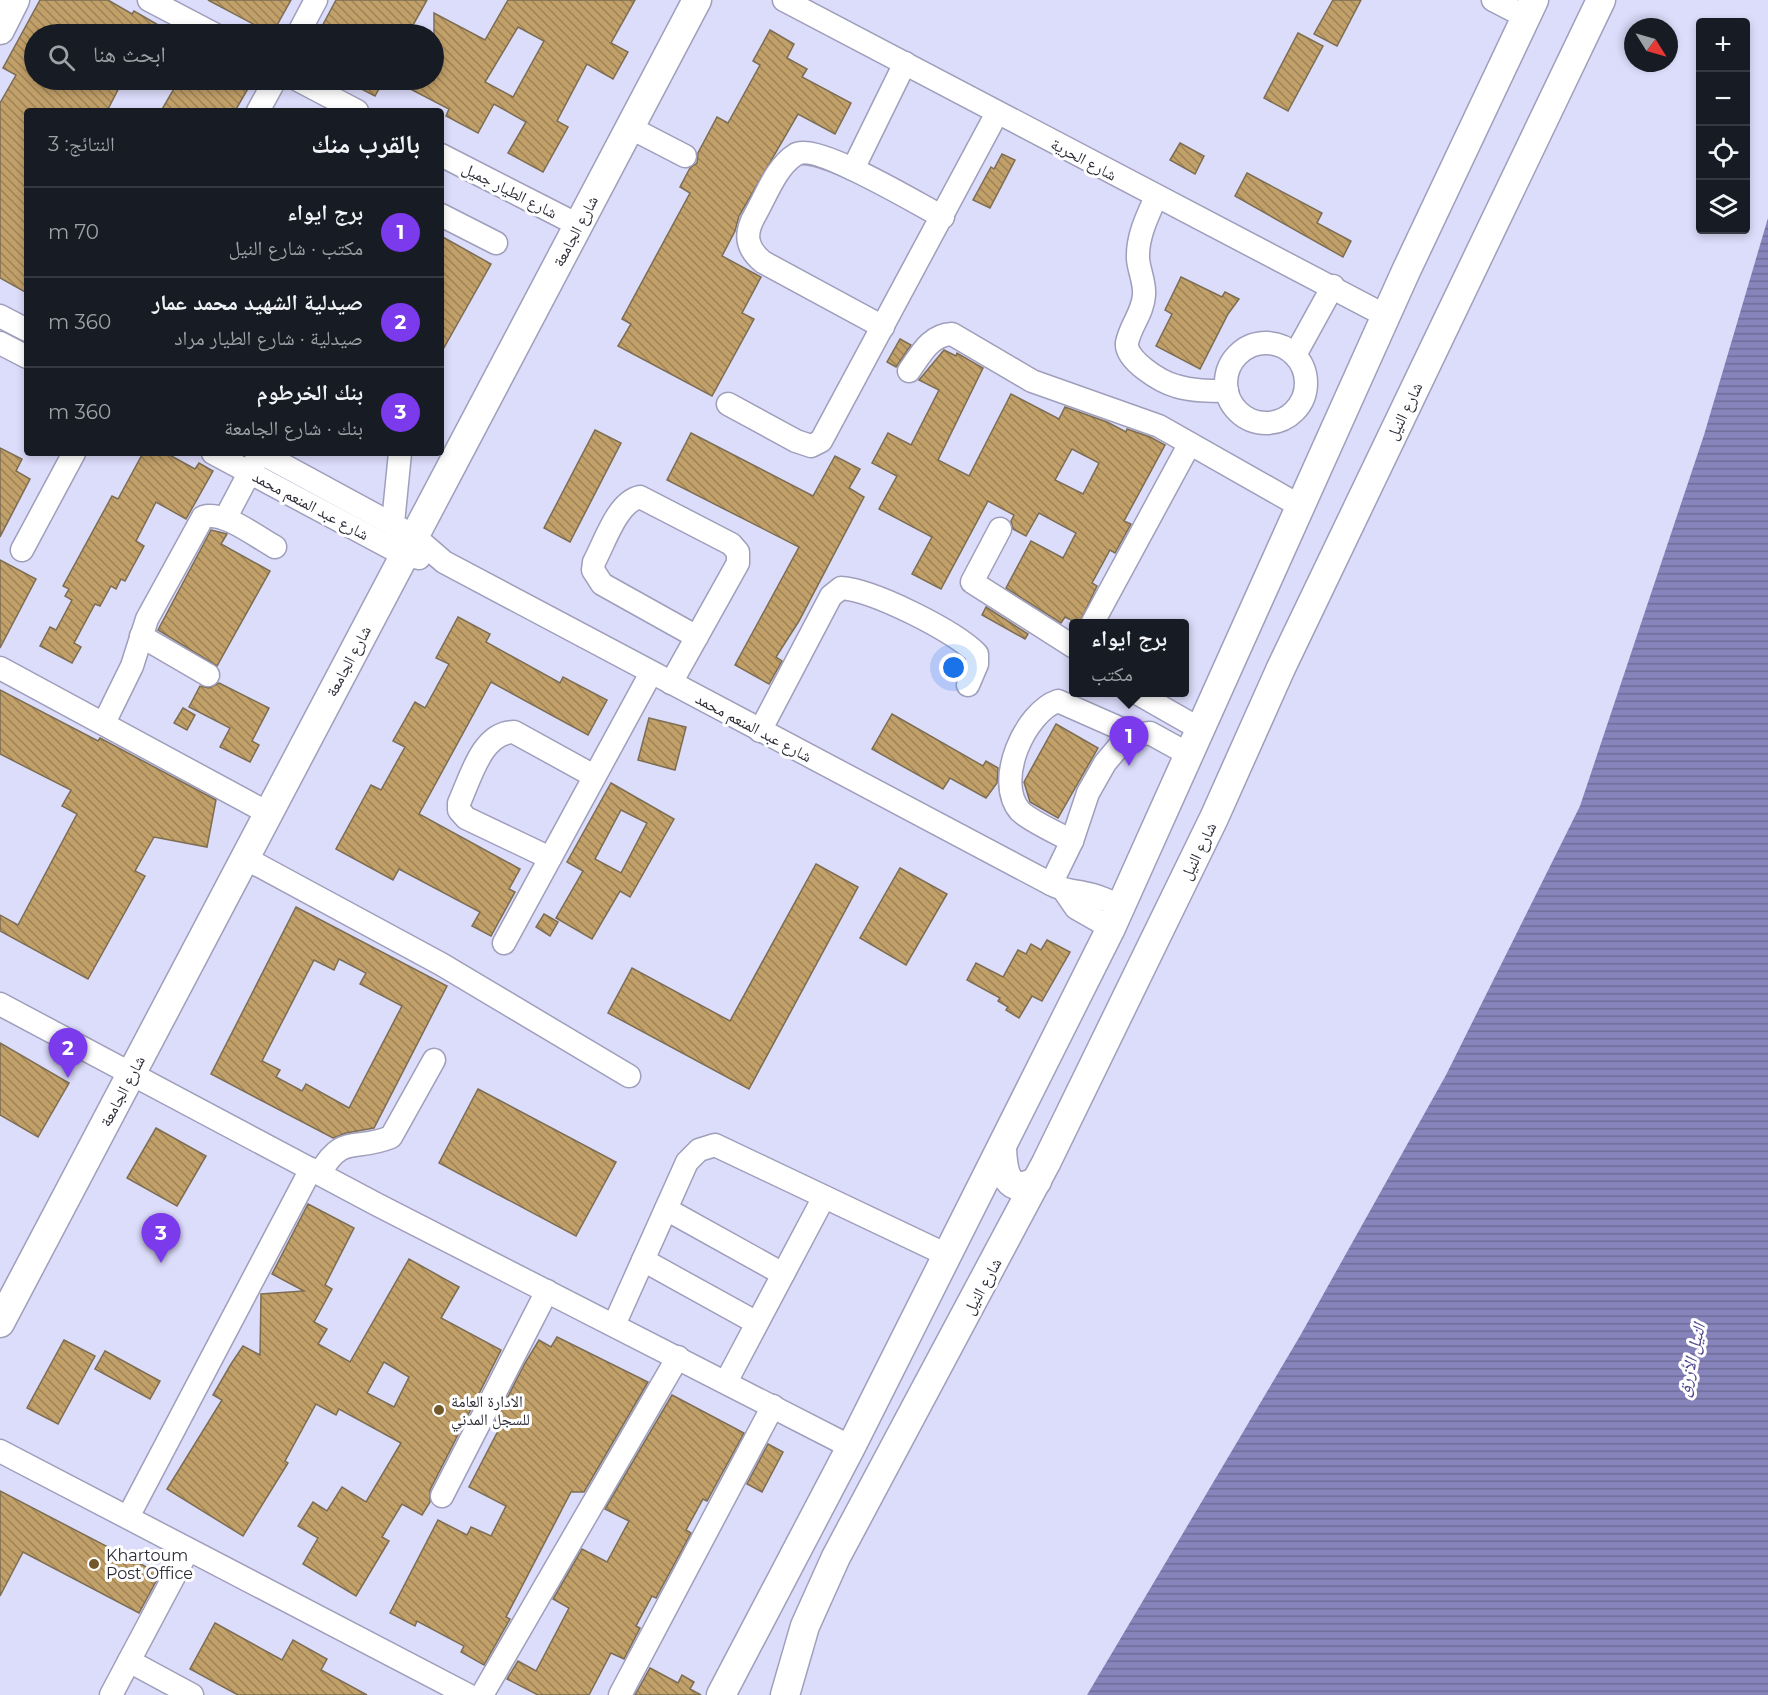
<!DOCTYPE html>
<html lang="ar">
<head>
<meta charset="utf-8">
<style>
  :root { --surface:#171b24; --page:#242831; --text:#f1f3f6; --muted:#9ea1a6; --line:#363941; --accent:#7c3aed }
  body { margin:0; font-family:Montserrat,"Noto Naskh Arabic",sans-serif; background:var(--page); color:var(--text); direction:rtl }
  .controls { position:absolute; right:18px; top:18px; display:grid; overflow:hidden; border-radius:6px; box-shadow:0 3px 9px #0003 }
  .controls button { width:54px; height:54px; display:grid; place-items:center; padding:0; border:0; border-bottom:2px solid var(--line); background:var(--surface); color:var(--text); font:30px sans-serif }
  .compass { position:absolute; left:1624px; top:18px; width:54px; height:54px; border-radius:50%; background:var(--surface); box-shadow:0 3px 9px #0003; rotate:127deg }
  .you { position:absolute; left:954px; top:668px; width:21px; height:21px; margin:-15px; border:4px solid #fff; border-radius:50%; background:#1a73e8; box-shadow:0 0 0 9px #1a73e833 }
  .badge { display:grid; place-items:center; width:39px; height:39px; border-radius:50%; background:var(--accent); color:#fff; font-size:20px; font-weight:700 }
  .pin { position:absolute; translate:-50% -50px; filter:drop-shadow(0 2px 3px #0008) }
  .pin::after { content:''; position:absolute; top:32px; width:21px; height:18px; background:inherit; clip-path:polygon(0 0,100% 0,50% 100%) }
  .popup { position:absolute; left:1069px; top:619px; width:120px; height:78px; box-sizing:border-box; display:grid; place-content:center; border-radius:6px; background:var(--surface); filter:drop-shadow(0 2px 4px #0005); font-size:20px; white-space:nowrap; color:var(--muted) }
  .popup b { font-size:22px; color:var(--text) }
  .popup::after { content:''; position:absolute; left:50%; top:100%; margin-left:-12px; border:12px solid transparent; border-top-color:var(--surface) }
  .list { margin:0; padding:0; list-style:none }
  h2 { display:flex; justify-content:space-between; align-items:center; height:78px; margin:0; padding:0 24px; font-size:26px }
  h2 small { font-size:20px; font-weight:400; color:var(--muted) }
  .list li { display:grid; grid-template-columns:39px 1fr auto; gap:18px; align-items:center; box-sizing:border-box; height:90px; padding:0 24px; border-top:2px solid var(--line) }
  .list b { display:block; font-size:22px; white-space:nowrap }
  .list p { margin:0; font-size:20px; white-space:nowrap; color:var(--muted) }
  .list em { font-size:20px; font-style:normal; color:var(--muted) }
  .icon { flex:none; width:33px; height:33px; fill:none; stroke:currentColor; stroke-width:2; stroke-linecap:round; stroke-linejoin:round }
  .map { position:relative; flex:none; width:1768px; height:1695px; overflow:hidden; direction:ltr }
  .search { position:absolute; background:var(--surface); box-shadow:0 3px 9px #0003; left:24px; top:24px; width:420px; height:66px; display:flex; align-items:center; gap:15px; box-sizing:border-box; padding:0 21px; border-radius:33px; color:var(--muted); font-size:22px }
  .panel { position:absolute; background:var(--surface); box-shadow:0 3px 9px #0003; left:24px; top:108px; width:420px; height:348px; border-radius:6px; direction:rtl }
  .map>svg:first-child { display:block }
  .water { fill:url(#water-rules) }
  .building { fill:url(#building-back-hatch); stroke:#7c6d53; stroke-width:1.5; fill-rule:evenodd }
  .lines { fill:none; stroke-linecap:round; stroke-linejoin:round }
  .minor-casing { stroke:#9f9fbc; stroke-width:25 }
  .major-casing { stroke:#9f9fbc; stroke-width:31 }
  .minor { stroke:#fff; stroke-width:22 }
  .major { stroke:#fff; stroke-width:28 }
  .poi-dot { fill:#72582a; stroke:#fff; stroke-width:2 }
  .labels { text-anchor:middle; stroke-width:6; stroke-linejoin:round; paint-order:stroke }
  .street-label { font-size:16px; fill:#2c2c37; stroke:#fff }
  .poi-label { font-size:16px; fill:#2c2c37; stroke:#fff; text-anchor:start }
  .water-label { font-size:18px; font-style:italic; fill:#51498f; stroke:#fff }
</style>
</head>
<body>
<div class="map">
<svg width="1768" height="1695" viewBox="0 0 1768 1695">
  <defs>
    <pattern id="water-rules" width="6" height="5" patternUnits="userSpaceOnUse" patternTransform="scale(1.5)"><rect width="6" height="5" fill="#8784bb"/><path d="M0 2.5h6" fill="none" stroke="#6f6c99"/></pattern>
    <pattern id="building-back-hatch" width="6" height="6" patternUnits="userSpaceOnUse" patternTransform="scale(1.5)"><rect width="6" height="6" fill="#c2a069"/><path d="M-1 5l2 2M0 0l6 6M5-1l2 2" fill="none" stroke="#9e8357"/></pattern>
  </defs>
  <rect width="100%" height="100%" fill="#dcdcfb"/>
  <path class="water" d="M1768,218V1695H1087L1300,1336L1446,1075L1580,806L1704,435Z"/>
  <g class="building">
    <path d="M40,0H108L132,14L134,11L174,34H34V80H123L107,111H27V293L0,278V103L16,75L3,68Z"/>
    <path d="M208,0H291L272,34Z"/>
    <path d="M336,0H427L408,34H318Z"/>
    <path d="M508,0H635L611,43L628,52L613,79L587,64L557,121L568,127L543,172L508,153L526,122L494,104L478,133L446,116L449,109L393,80H434V13L485,40ZM518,27L544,41L513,97L485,82Z"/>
    <path d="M1333,0H1361L1337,46L1314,34Z"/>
    <path d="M770,30L794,44L787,58L807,69L802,77L851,103L835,134L798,114L739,216L735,231L722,256L761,277L742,313L754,319L712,396L618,346L631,324L622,319L690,193L680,187L690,168L697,163L698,153L717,117L728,123L760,65L753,61Z"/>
    <path d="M1298,33L1323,46L1288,111L1264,98Z"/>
    <path d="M179,80H253L235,111H161Z"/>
    <path d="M344,80H384L375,96Z"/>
    <path d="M1180,143L1204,156L1195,174L1170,160Z"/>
    <path d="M1002,154L1015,160L990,208L973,200L991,167L994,169Z"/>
    <path d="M1247,173L1322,213L1317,223L1351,241L1343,257L1235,196Z"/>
    <path d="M441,236L491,264L441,353Z"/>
    <path d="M1181,277L1222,297L1225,292L1239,299L1228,314L1200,369L1156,346L1172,314L1165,310Z"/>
    <path d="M900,339L911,345L896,367L887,362Z"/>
    <path d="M944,350L956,356L957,353L983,368L938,460L969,476L1011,394L1059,419L1065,407L1107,422L1126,432L1127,429L1150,437L1165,445L1124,521L1131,524L1115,553L1110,550L1092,583L1097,586L1079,624L1065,617L1061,623L1006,588L1031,541L1063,558L1076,533L1039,513L1026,536L1013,529L1011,521L1014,515L988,501L941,589L912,574L932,537L879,509L897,476L872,463L888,433L911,445L939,390L919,380ZM1072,449L1099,463L1083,494L1055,480Z"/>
    <path d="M595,430L621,443L570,542L544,528Z"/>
    <path d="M691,433L813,496L835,456L860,469L849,488L864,497L799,621L776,657L782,661L769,684L735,665L799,547L667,480Z"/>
    <path d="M0,448L22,459L16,471L30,479L0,537Z"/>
    <path d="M143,453H166L195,469L199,463L213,471L186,519L156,502L136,541L144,546L125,581L121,579L116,589L111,586L100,606L95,604L74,643L81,647L72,663L40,646L50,627L56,630L72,600L65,596L69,589L63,586L112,496L118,499Z"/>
    <path d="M211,530L227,534L221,544L270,571L217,666L158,630Z"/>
    <path d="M0,560L36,579L0,648Z"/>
    <path d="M986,607L1028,634L1025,639L982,615Z"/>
    <path d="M458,617L490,634L486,642L560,683L563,677L607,700L588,735L491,682L419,814L520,869L509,889L515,892L491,936L472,926L480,912L399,869L393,880L336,849L371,785L381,790L405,747L393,741L415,702L425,708L449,664L436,658Z"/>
    <path d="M219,683L269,708L252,741L259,745L250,762L220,747L230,728L189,707L200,686L209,688Z"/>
    <path d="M0,690L98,741L100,738L216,800L207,847L154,837L135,871L145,876L88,979L0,931V915L18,925L77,814L62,806L71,790L0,754Z"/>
    <path d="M183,708L195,715L187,730L174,723Z"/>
    <path d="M892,714L983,766L986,761L998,768L997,783L986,798L950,778L943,789L872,749Z"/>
    <path d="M649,718L686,727L675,770L638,760Z"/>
    <path d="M1056,724L1098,748L1058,818L1030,802L1024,782Z"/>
    <path d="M611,783L674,819L630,897L620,891L592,939L556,918L583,871L567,862ZM621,810L647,823L621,873L595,859Z"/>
    <path d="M816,864L858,887L749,1089L608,1013L632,968L730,1021Z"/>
    <path d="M900,868L947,894L906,965L860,938Z"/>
    <path d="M296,907L447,986L374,1128L346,1133L333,1138L211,1074ZM339,959L366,973L360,984L402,1006L349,1108L306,1084L302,1091L276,1077L280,1070L262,1061L314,960L334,970Z"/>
    <path d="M544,914L558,922L550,936L536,927Z"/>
    <path d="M1047,940L1070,952L1042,1001L1032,996L1019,1018L1006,1010L1008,1007L998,1001L1000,998L967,980L976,963L1003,977L1018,950L1026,954L1031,944L1041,950Z"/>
    <path d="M0,1043L69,1083L38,1137L0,1115Z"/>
    <path d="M478,1089L616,1162L576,1236L439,1163Z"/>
    <path d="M156,1128L206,1156L177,1206L127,1178Z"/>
    <path d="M308,1204L354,1228L325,1285L332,1289L314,1322L327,1329L318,1344L350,1362L409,1259L459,1287L441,1318L501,1350L430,1490V1502L422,1515L402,1504L382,1537L389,1541L356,1596L303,1564L318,1538L298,1526L313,1502L327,1511L342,1487L366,1502L401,1443L339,1409L336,1415L316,1404L285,1461L288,1463L243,1536L167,1489L222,1400L213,1395L231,1364L243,1346L260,1355L261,1294L304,1291L272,1274ZM384,1362L409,1377L394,1407L367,1393Z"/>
    <path d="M557,1337L648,1382L584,1492H571L506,1617L510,1619L484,1665L461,1652L464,1646L417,1621L415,1626L390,1613L438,1520L467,1535L471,1527L491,1536L506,1506L469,1487L500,1427L494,1424L525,1363L539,1340L551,1347Z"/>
    <path d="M64,1340L95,1356L58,1424L27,1408Z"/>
    <path d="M105,1351L160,1381L150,1399L95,1369Z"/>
    <path d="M672,1395L744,1433L707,1501L703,1499L686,1530L691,1533L656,1598L652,1596L636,1626L640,1628L624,1659L611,1653L589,1695H538L507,1679L518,1661L536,1671L569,1608L553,1599L582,1549L607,1562L629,1521L605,1509Z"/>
    <path d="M768,1444L783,1452L762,1492L747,1484Z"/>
    <path d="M0,1491L160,1574L139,1613L23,1552L0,1596Z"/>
    <path d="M215,1623L282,1660L293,1640L327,1659L321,1670L367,1695H238L190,1669Z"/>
    <path d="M650,1668L678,1683L682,1675L694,1682L690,1689L701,1695H635Z"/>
  </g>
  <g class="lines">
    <defs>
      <g id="minor">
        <path d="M149,0L214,34"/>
        <path d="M784,0L1386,316"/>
        <path d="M1493,0L1526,17"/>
        <path d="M298,34L316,0"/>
        <path d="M298,80L357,111"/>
        <path d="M258,111L275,80"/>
        <path d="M629,127L685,156"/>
        <path d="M441,155L578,225"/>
        <path d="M853,169L905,63"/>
        <path d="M1156,197C1147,217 1137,237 1138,259C1139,271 1145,282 1144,295C1143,313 1130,326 1127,343C1125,360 1161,382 1176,386C1192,391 1210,391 1227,391"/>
        <path d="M441,215L496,243"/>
        <path d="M0,316L27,330"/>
        <path d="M883,327L763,262C746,248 744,234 755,215C766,196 776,167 795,155C815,141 919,205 943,217"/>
        <path d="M0,343L27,357"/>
        <circle cx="1266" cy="383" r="40"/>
        <path d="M1295,355L1333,286"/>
        <path d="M909,371C921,354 930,335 952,334L1032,381L1159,426L1300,506"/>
        <path d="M728,404L796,441L811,446L821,441L997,113"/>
        <path d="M213,453L404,555L419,558"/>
        <path d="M261,453L414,536L444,562L1051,884C1063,891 1071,890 1084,893C1097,895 1109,901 1121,907"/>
        <path d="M225,519L256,460"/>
        <path d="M393,523L400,453"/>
        <path d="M1000,529L972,582L1074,647"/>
        <path d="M22,550L74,453"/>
        <path d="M1092,624L1189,445"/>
        <path d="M141,636L208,675"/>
        <path d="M0,668L268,813"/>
        <path d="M671,683L738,563V552L731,544L640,497C617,502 605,542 594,562L593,570L602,584L697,637"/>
        <path d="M1135,692L1200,729"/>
        <path d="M104,723L132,666L147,619L203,517C225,511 255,536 275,547"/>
        <path d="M760,731L831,596L841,588C873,590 955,631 977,654V664L968,685"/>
        <path d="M1072,841C1059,834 1030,821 1020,811C994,781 1025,712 1058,701L1135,735"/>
        <path d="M245,858L441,964L629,1076"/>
        <path d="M550,858L466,818L459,810V803C471,777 482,732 514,732L594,776"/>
        <path d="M1051,884L1072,841L1088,793L1105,763L1121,744L1135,735L1150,733L1188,754"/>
        <path d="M1065,892L1076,908L1111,928"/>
        <path d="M504,943L651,673"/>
        <path d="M0,1004L376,1204L851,1447"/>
        <path d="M320,1173C343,1133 354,1152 391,1137L434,1060"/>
        <path d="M666,1209L783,1274"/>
        <path d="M643,1260L757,1323"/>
        <path d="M614,1325L687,1162L699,1150L715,1145L947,1255"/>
        <path d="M726,1382L824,1197"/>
        <path d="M0,1451L468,1695"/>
        <path d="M442,1496L547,1291"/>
        <path d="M128,1517L311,1169"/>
        <path d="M129,1661L192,1695"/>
        <path d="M111,1695L188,1550"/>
        <path d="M482,1695L678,1357"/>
        <path d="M620,1695L773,1406"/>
      </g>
      <g id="major">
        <path d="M0,30L15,0"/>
        <path d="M1002,1148C1003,1173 1007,1196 1037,1181"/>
        <path d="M0,1323L697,0"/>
        <path d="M721,1695L851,1447L1111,928L1406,271L1534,0"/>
        <path d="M785,1695L805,1626L836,1557L1046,1163L1214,818L1281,668L1601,0"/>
      </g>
    </defs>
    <use href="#minor" class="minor-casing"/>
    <use href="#major" class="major-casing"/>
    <use href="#minor" class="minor"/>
    <use href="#major" class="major"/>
  </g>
  <g class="poi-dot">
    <circle cx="439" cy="1410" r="6"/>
    <circle cx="94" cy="1564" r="6"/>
  </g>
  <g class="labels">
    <g class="street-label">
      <text transform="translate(1084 159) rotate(28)" y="6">شارع الحرية</text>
      <text transform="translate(510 190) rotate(27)" y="6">شارع الطيار جميل</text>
      <text transform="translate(575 231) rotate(-62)" y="6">شارع الجامعة</text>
      <text transform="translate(1404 411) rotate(-64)" y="6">شارع النيل</text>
      <text transform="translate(311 505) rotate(28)" y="6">شارع عبد المنعم محمد</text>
      <text transform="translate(348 661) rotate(-62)" y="6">شارع الجامعة</text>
      <text transform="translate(754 727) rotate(28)" y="6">شارع عبد المنعم محمد</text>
      <text transform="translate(1198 851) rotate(-64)" y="6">شارع النيل</text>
      <text transform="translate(122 1091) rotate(-62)" y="6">شارع الجامعة</text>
      <text transform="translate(982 1286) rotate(-61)" y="6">شارع النيل</text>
    </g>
    <g class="poi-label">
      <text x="451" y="1407">الادارة العامة<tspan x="451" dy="18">للسجل المدني</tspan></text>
      <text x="106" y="1561">Khartoum<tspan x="106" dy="18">Post Office</tspan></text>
    </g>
    <g class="water-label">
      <text transform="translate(1691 1360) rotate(-77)" y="6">النيل الأزرق</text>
    </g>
  </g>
</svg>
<div class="controls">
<button>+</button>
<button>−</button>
<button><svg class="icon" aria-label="locate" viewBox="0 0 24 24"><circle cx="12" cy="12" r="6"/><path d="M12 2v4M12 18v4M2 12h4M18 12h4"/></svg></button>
<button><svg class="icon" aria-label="layers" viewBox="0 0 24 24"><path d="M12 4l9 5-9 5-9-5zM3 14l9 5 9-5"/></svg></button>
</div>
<svg class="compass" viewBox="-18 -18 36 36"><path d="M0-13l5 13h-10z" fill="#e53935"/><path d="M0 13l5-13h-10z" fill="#9ea1a6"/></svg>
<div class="you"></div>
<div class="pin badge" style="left:1129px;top:766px">1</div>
<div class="popup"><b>برج ايواء</b>مكتب</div>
<div class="pin badge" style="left:68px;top:1078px">2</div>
<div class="pin badge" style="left:161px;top:1263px">3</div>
<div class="search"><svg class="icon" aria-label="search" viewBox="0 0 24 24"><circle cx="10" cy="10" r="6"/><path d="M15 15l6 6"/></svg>ابحث هنا</div>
<section class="panel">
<h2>بالقرب منك<small>النتائج: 3</small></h2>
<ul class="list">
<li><span class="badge">1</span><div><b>برج ايواء</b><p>مكتب · شارع النيل</p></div><em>70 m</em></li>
<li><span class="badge">2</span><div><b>صيدلية الشهيد محمد عمار</b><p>صيدلية · شارع الطيار مراد</p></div><em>360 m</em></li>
<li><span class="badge">3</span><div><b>بنك الخرطوم</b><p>بنك · شارع الجامعة</p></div><em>360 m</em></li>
</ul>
</section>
</div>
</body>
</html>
